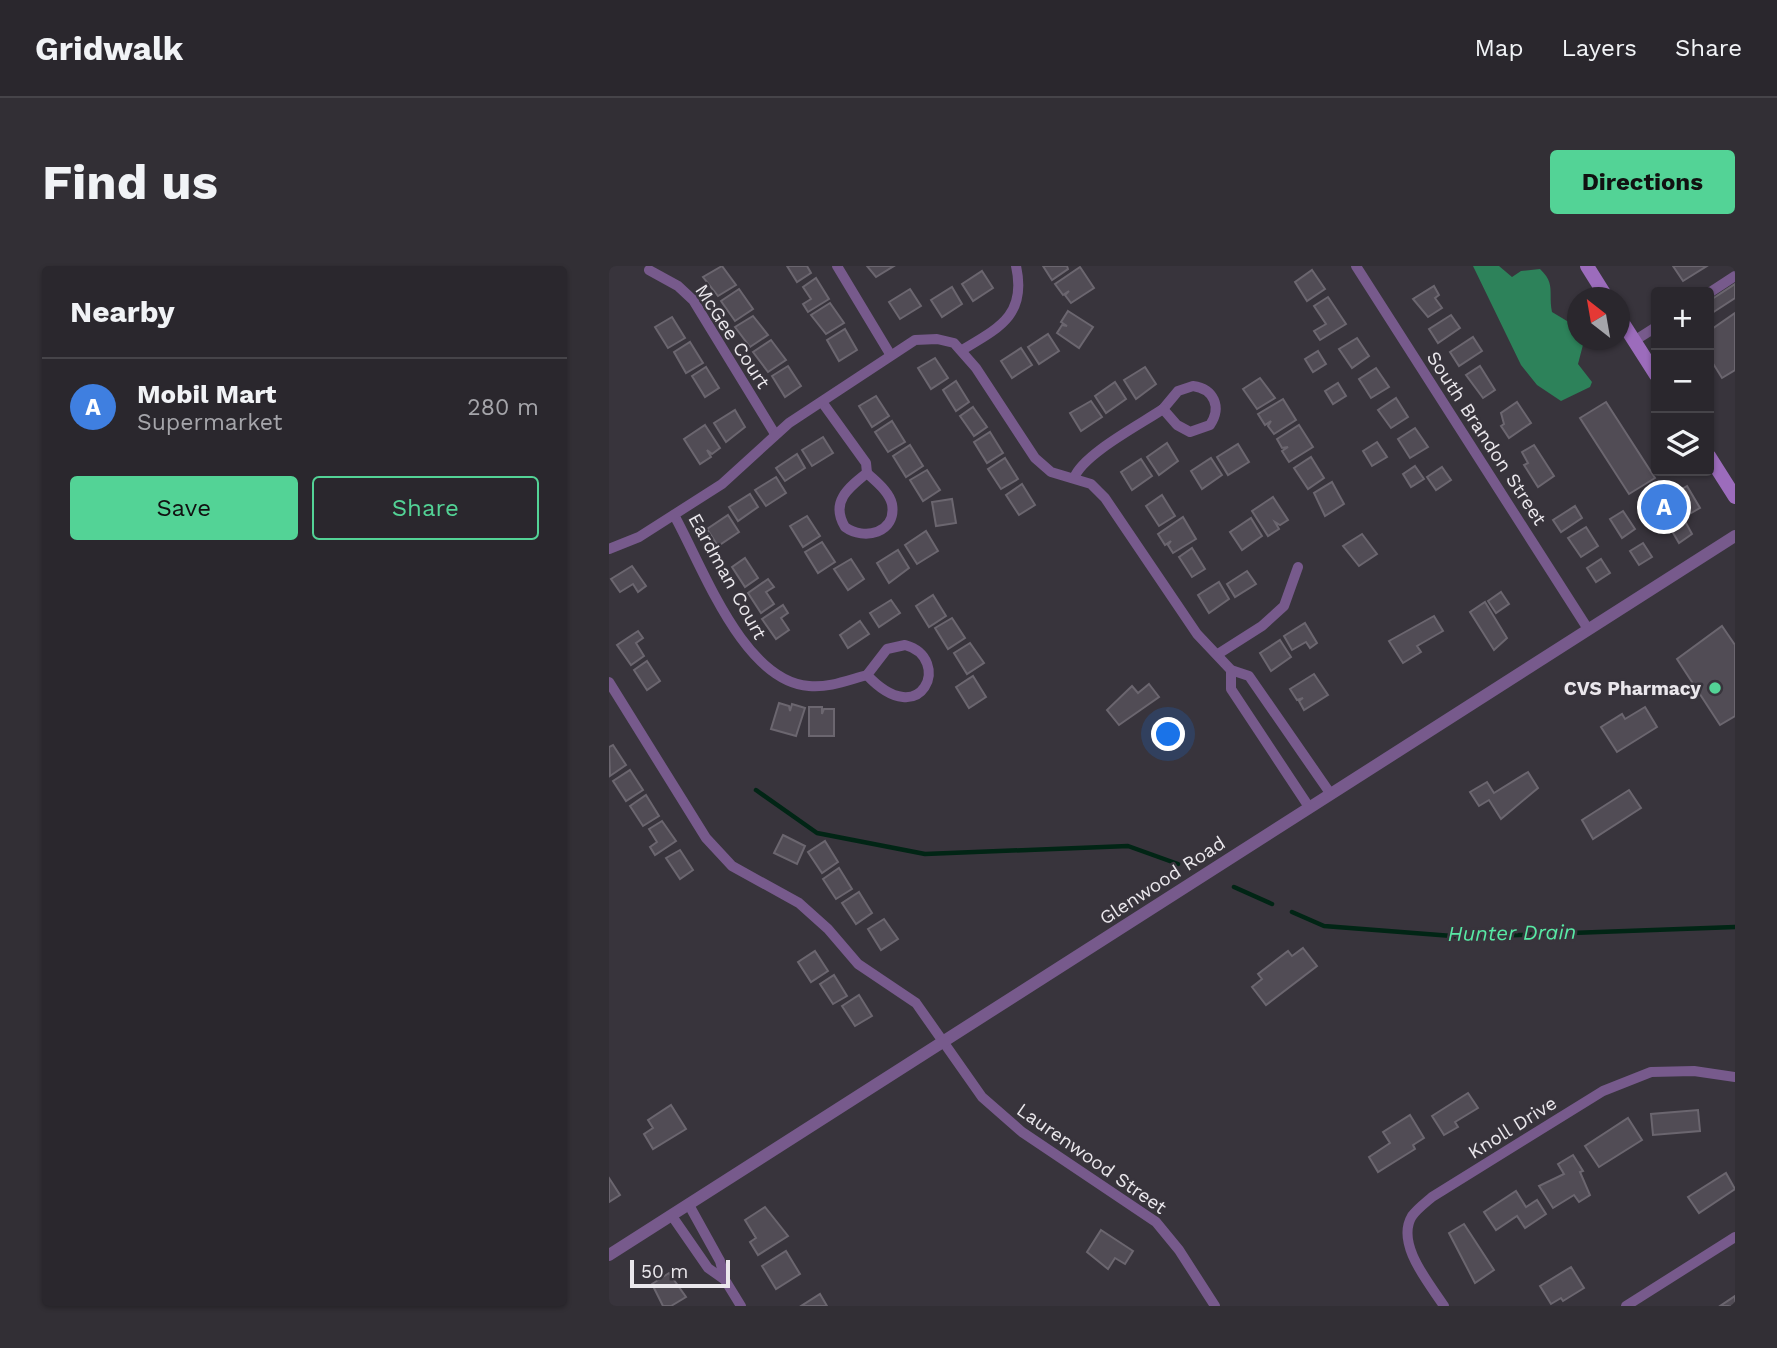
<!DOCTYPE html>
<html lang="en">
<head>
<meta charset="utf-8">
<style>
  :root { --surface:#2a272d; --page:#322f35; --text:#f1f3f6; --muted:#a5a5aa; --line:#464449; --accent:#53d396 }
  body { margin:0; font-family:"Work Sans",sans-serif; background:var(--page); color:var(--text) }
  .controls { position:absolute; right:21px; top:21px; display:grid; overflow:hidden; border-radius:7px; box-shadow:0 2px 5px #0004 }
  .controls button { width:63px; height:63px; display:grid; place-items:center; padding:0; border:0; border-bottom:2px solid var(--line); background:var(--surface); color:var(--text); font:35px sans-serif }
  .compass { position:absolute; left:958px; top:21px; width:63px; height:63px; border-radius:50%; background:var(--surface); box-shadow:0 2px 5px #0004; rotate:329deg }
  .scale { position:absolute; left:21px; bottom:18px; width:100px; box-sizing:border-box; padding-left:7px; border:4px solid #eae7ec; border-top:0; font-size:19px; line-height:24px; white-space:nowrap; color:#eae7ec; -webkit-text-stroke:5px #38343c; paint-order:stroke }
  .you { position:absolute; left:560px; top:469px; width:24px; height:24px; margin:-18px; border:5px solid #fff; border-radius:50%; background:#1a73e8; box-shadow:0 0 0 10px #1a73e833 }
  .badge { display:grid; place-items:center; width:46px; height:46px; border-radius:50%; background:var(--accent); color:#fff; font-size:23px; font-weight:700 }
  .pin { position:absolute; translate:-50% -50%; border:4px solid #fff; box-shadow:0 2px 7px #0006 }
  .list { margin:0; padding:0; list-style:none }
  h2 { display:flex; justify-content:space-between; align-items:center; height:91px; margin:0; padding:0 28px; font-size:30px }
  h2 small { font-size:23px; font-weight:400; color:var(--muted) }
  .list li { display:grid; grid-template-columns:46px 1fr auto; gap:21px; align-items:center; box-sizing:border-box; height:98px; padding:0 28px; border-top:2px solid var(--line) }
  .list b { display:block; font-size:26px; white-space:nowrap }
  .list p { margin:0; font-size:23px; white-space:nowrap; color:var(--muted) }
  .list em { font-size:23px; font-style:normal; color:var(--muted) }
  .actions { display:flex; gap:14px; padding:21px 28px }
  .actions a { flex:1; padding:16px 0; border:2px solid var(--accent); border-radius:7px; text-align:center; font-size:24px; color:var(--accent) }
  .actions .main { background:var(--accent); color:#111 }
  .icon { flex:none; width:38px; height:38px; fill:none; stroke:currentColor; stroke-width:2; stroke-linecap:round; stroke-linejoin:round }
  .map { position:relative; flex:none; width:1126px; height:1040px; overflow:hidden; border-radius:7px }
  header { display:flex; align-items:center; gap:42px; box-sizing:border-box; height:98px; padding:0 35px; background:var(--surface); border-bottom:2px solid var(--line) }
  header strong { font-size:33px }
  nav { display:flex; gap:38px; margin-inline-start:auto; font-size:24px }
  .intro { display:flex; align-items:center; justify-content:space-between; box-sizing:border-box; height:168px; padding:0 42px }
  h1 { margin:0; font-size:49px }
  .button { padding:18px 32px; border-radius:7px; background:var(--accent); color:#111; font-size:24px; font-weight:700 }
  main { display:flex; gap:42px; padding:0 42px }
  aside { flex:1; background:var(--surface); border-radius:7px; box-shadow:0 2px 5px #0004 }
  .map>svg:first-child { display:block }
  .forest { fill:#2d825a }
  .lines { fill:none; stroke-linecap:round; stroke-linejoin:round }
  .stream { stroke:#012515; stroke-width:4.5 }
  .building { fill:#514c55; stroke:#6b666f; stroke-width:2 }
  .minor { stroke:#775a8c; stroke-width:10 }
  .tertiary { stroke:#775a8c; stroke-width:12 }
  .secondary { stroke:#9c6cbc; stroke-width:14 }
  .poi-dot { fill:#53d396; stroke:#38343c; stroke-width:2.5 }
  .labels { text-anchor:middle; stroke-width:5; stroke-linejoin:round; paint-order:stroke }
  .street-label { font-size:19px; fill:#eae7ec; stroke:#38343c }
  .poi-label { font-size:19px; font-weight:bold; fill:#eae7ec; stroke:#38343c; text-anchor:end }
  .water-label { font-size:21px; font-style:italic; fill:#58e9a5; stroke:#38343c }
</style>
</head>
<body>
<header>
<strong>Gridwalk</strong>
<nav><a>Map</a><a>Layers</a><a>Share</a></nav>
</header>
<div class="intro"><h1>Find us</h1><a class="button">Directions</a></div>
<main>
<aside>
<h2>Nearby<small></small></h2>
<ul class="list">
<li><span class="badge" style="background:#3f7fe0">A</span><div><b>Mobil Mart</b><p>Supermarket</p></div><em>280 m</em></li>
</ul>
<div class="actions"><a class="main">Save</a><a>Share</a></div>
</aside>
<div class="map">
<svg width="1126" height="1040" viewBox="0 0 1126 1040">
  <rect width="100%" height="100%" fill="#38343c"/>
  <path class="forest" d="M864,0H890L903,11L912,5L931,3C947,18 939,27 943,46L968,61V74L975,75L969,98L983,116L981,121L952,135L928,119L912,99Z"/>
  <g class="lines">
    <g class="stream">
      <path d="M147,524L208,567L316,588L519,580L569,598"/>
      <path d="M625,621L663,638"/>
      <path d="M683,646L715,660L856,671L1126,661"/>
    </g>
  </g>
  <g class="building">
    <path d="M113,0L127,19L109,30L94,11Z"/>
    <path d="M178,0H198L202,7L188,16Z"/>
    <path d="M258,0H285L267,11Z"/>
    <path d="M434,0H458L459,3L443,14Z"/>
    <path d="M1064,0H1098L1074,15Z"/>
    <path d="M471,1L485,22L462,37L456,29L460,25L454,29L446,18Z"/>
    <path d="M703,4L716,23L698,35L686,16Z"/>
    <path d="M373,5L384,22L364,35L353,18Z"/>
    <path d="M207,12L220,33L199,46L194,38L202,33L194,21Z"/>
    <path d="M1126,18V32L1100,49V35Z"/>
    <path d="M825,20L830,29L826,32L833,42L819,51L804,33Z"/>
    <path d="M343,21L353,38L333,51L322,34Z"/>
    <path d="M130,23L144,43L126,55L112,35Z"/>
    <path d="M301,23L312,40L291,53L280,36Z"/>
    <path d="M719,31L737,58L711,74L705,65L717,58L705,40Z"/>
    <path d="M221,37L235,57L217,68L202,49Z"/>
    <path d="M459,45L484,61L470,82L448,67L453,59L458,60L452,56Z"/>
    <path d="M1126,47V104L1113,112L1100,91V65Z"/>
    <path d="M842,49L851,62L829,77L820,63Z"/>
    <path d="M144,50L159,69L141,81L126,61Z"/>
    <path d="M63,51L76,72L59,82L46,61Z"/>
    <path d="M236,63L248,84L230,95L218,74Z"/>
    <path d="M439,68L450,85L430,98L419,81Z"/>
    <path d="M864,71L873,85L850,100L841,86Z"/>
    <path d="M748,72L760,90L743,102L730,83Z"/>
    <path d="M162,74L177,94L159,106L144,86Z"/>
    <path d="M81,76L94,97L77,107L65,86Z"/>
    <path d="M412,82L423,99L403,112L392,95Z"/>
    <path d="M709,85L717,98L704,106L696,93Z"/>
    <path d="M326,92L339,112L322,123L309,102Z"/>
    <path d="M179,100L192,120L176,131L163,110Z"/>
    <path d="M871,100L886,124L874,132L857,109Z"/>
    <path d="M97,101L110,122L96,131L83,110Z"/>
    <path d="M536,101L547,118L527,133L515,114Z"/>
    <path d="M767,102L780,121L762,132L750,113Z"/>
    <path d="M651,112L666,132L648,143L634,123Z"/>
    <path d="M347,115L360,136L347,145L334,124Z"/>
    <path d="M506,116L517,133L497,147L486,130Z"/>
    <path d="M729,117L737,130L724,138L716,125Z"/>
    <path d="M267,130L280,150L263,161L250,140Z"/>
    <path d="M787,132L799,151L782,162L769,144Z"/>
    <path d="M674,133L687,154L665,168L659,160L662,155L656,159L649,148Z"/>
    <path d="M482,135L493,151L472,165L461,147Z"/>
    <path d="M908,136L922,157L900,172L892,160L895,158L892,147Z"/>
    <path d="M997,136L1046,212L1020,228L971,152Z"/>
    <path d="M364,141L378,161L365,170L351,150Z"/>
    <path d="M126,144L136,161L117,176L105,157Z"/>
    <path d="M283,155L296,176L279,186L266,166Z"/>
    <path d="M96,159L111,182L103,188L98,184L102,191L91,198L75,173Z"/>
    <path d="M690,159L704,181L680,196L673,185L679,181L673,182L668,173Z"/>
    <path d="M806,162L819,181L801,192L789,173Z"/>
    <path d="M381,166L394,187L378,197L365,176Z"/>
    <path d="M214,171L224,187L203,200L193,184Z"/>
    <path d="M768,176L778,191L763,200L754,185Z"/>
    <path d="M558,177L569,195L550,209L538,191Z"/>
    <path d="M629,178L640,196L619,209L608,191Z"/>
    <path d="M301,179L314,200L297,211L284,190Z"/>
    <path d="M925,179L945,210L929,221L915,199L919,197L913,186Z"/>
    <path d="M188,188L196,202L176,215L167,202Z"/>
    <path d="M702,191L715,212L699,223L685,202Z"/>
    <path d="M396,192L409,213L392,223L379,203Z"/>
    <path d="M602,192L613,209L593,223L582,205Z"/>
    <path d="M532,193L543,210L523,224L512,206Z"/>
    <path d="M806,200L815,213L802,221L794,208Z"/>
    <path d="M833,201L842,214L827,224L818,211Z"/>
    <path d="M318,204L331,224L314,235L301,214Z"/>
    <path d="M167,211L177,227L157,240L146,224Z"/>
    <path d="M723,216L735,238L716,250L705,227Z"/>
    <path d="M413,218L426,239L410,249L397,229Z"/>
    <path d="M1078,220L1091,242L1070,254L1057,232Z"/>
    <path d="M1051,221L1066,244L1051,253L1036,230Z"/>
    <path d="M141,228L149,241L129,255L120,241Z"/>
    <path d="M553,229L566,250L550,260L537,240Z"/>
    <path d="M664,231L679,254L671,259L666,256L670,263L659,270L643,245Z"/>
    <path d="M343,233L347,257L327,260L323,236Z"/>
    <path d="M966,240L973,252L952,266L944,254Z"/>
    <path d="M1014,245L1026,263L1013,272L1001,253Z"/>
    <path d="M119,249L130,266L109,280L98,263Z"/>
    <path d="M198,250L211,270L194,281L181,260Z"/>
    <path d="M574,251L587,273L564,287L559,279L562,275L556,279L549,268Z"/>
    <path d="M642,252L653,270L633,284L621,266Z"/>
    <path d="M1077,257L1083,268L1070,277L1063,265Z"/>
    <path d="M977,261L989,280L972,291L959,272Z"/>
    <path d="M317,265L329,285L308,298L296,279Z"/>
    <path d="M753,268L768,288L750,300L734,280Z"/>
    <path d="M213,276L226,296L209,307L196,286Z"/>
    <path d="M1034,277L1043,291L1030,299L1021,285Z"/>
    <path d="M583,282L596,303L583,311L570,291Z"/>
    <path d="M289,284L300,302L280,317L268,297Z"/>
    <path d="M136,292L149,312L136,321L123,301Z"/>
    <path d="M242,293L255,313L239,324L225,303Z"/>
    <path d="M992,293L1001,307L987,316L978,302Z"/>
    <path d="M23,300L37,320L29,326L24,318L11,326L2,313Z"/>
    <path d="M638,305L647,318L626,331L618,318Z"/>
    <path d="M159,313L165,321L157,326L165,338L152,347L139,327Z"/>
    <path d="M610,316L620,333L600,347L589,329Z"/>
    <path d="M892,326L900,338L887,347L879,335Z"/>
    <path d="M324,329L337,350L320,361L307,340Z"/>
    <path d="M282,334L291,347L270,361L261,347Z"/>
    <path d="M876,336L898,372L885,384L861,346Z"/>
    <path d="M174,339L179,347L172,352L180,364L167,373L153,353Z"/>
    <path d="M825,350L834,365L808,380L812,386L794,397L780,375Z"/>
    <path d="M343,352L356,372L339,383L326,362Z"/>
    <path d="M251,355L260,368L239,382L231,369Z"/>
    <path d="M696,357L708,377L701,382L697,376L683,384L675,370Z"/>
    <path d="M1113,360L1126,379V450L1111,459L1068,393Z"/>
    <path d="M29,365L34,372L27,377L35,390L22,399L8,379Z"/>
    <path d="M671,374L682,391L662,405L651,387Z"/>
    <path d="M361,377L375,397L358,408L345,387Z"/>
    <path d="M38,395L51,415L38,424L25,404Z"/>
    <path d="M705,408L719,429L695,444L690,435L694,432L688,434L681,423Z"/>
    <path d="M364,410L377,431L360,442L347,421Z"/>
    <path d="M540,418L550,431L510,459L498,444L523,420L529,427Z"/>
    <path d="M170,437L180,440L181,445L183,438L196,442L187,470L162,463Z"/>
    <path d="M200,441H213V448L215,443H225V470H200Z"/>
    <path d="M1036,441L1048,461L1008,486L992,461L1013,448L1016,453Z"/>
    <path d="M4,479L17,499L1,510L0,481Z"/>
    <path d="M21,504L34,524L17,535L4,515Z"/>
    <path d="M919,506L929,522L892,553L880,534L870,540L861,526L878,516L885,527Z"/>
    <path d="M1020,524L1032,542L984,573L973,554Z"/>
    <path d="M37,529L50,550L34,560L21,540Z"/>
    <path d="M53,555L67,575L46,589L41,581L48,576L40,563Z"/>
    <path d="M174,569L196,580L188,598L165,587Z"/>
    <path d="M216,575L229,596L213,607L199,586Z"/>
    <path d="M71,584L84,604L71,613L57,592Z"/>
    <path d="M230,602L243,623L227,633L214,613Z"/>
    <path d="M250,626L263,647L247,658L233,637Z"/>
    <path d="M275,653L289,673L272,684L259,663Z"/>
    <path d="M694,682L708,700L657,739L643,721L653,713L649,708L679,685L683,690Z"/>
    <path d="M206,685L219,705L202,716L189,696Z"/>
    <path d="M225,709L238,730L224,738L211,718Z"/>
    <path d="M250,729L263,750L246,760L233,740Z"/>
    <path d="M859,827L869,842L846,856L849,861L835,869L823,850Z"/>
    <path d="M62,839L77,863L44,883L35,868L44,862L39,854Z"/>
    <path d="M1089,844L1091,865L1044,869L1042,848Z"/>
    <path d="M801,849L815,872L804,879L806,883L769,906L760,891L781,877L774,866Z"/>
    <path d="M1019,852L1033,874L990,901L976,880Z"/>
    <path d="M964,889L974,905L971,906L981,929L970,936L965,929L944,942L930,920L955,908L949,898Z"/>
    <path d="M1117,907L1126,923L1090,947L1079,931Z"/>
    <path d="M0,912L11,929L0,936Z"/>
    <path d="M907,925L917,941L928,934L937,948L916,962L908,950L887,964L875,946Z"/>
    <path d="M156,941L179,970L149,989L141,976L147,972L136,954Z"/>
    <path d="M855,958L885,1004L866,1017L840,967Z"/>
    <path d="M492,964L524,985L516,998L506,992L499,1003L478,986Z"/>
    <path d="M177,985L191,1008L167,1023L153,1000Z"/>
    <path d="M962,1001L975,1022L954,1035L952,1032L942,1038L931,1020Z"/>
    <path d="M60,1007L77,1031L62,1040H54L43,1018Z"/>
    <path d="M211,1028L218,1040H192Z"/>
    <path d="M1126,1030V1040H1111Z"/>
  </g>
  <g class="lines">
    <g class="minor">
      <path d="M228,0L281,88"/>
      <path d="M747,0L979,363"/>
      <path d="M40,4L69,20L84,34L166,168"/>
      <path d="M1100,27L1126,10"/>
      <path d="M1025,75L1047,61"/>
      <path d="M353,84C390,62 418,49 407,0"/>
      <path d="M584,120C605,123 613,141 601,159L581,166L568,159L554,143L569,125Z"/>
      <path d="M213,136L257,197L258,207"/>
      <path d="M258,207C266,215 280,225 283,238C288,267 255,275 236,261C221,236 239,222 258,207Z"/>
      <path d="M465,212C474,188 532,158 554,143"/>
      <path d="M65,249C94,301 134,415 200,420C220,422 239,414 258,409"/>
      <path d="M0,283L30,271L113,218L180,157L306,74L328,73L345,77L367,102L426,192L442,206L482,218L496,232L588,368L622,404L640,410L721,527"/>
      <path d="M296,379C344,392 313,468 258,409L278,383Z"/>
      <path d="M609,388L653,360L675,340L689,301"/>
      <path d="M622,404V423L700,541"/>
      <path d="M0,416L97,572L123,600L190,637L219,663L249,698L307,737L373,831L413,866L547,956L570,984L606,1040"/>
      <path d="M80,939L111,995L116,1014L132,1040"/>
      <path d="M63,950L99,1002L116,1014"/>
      <path d="M835,1040C821,1018 786,978 803,950C808,943 816,937 823,931L994,825L1042,806L1085,805L1126,811"/>
      <path d="M1017,1040L1126,971"/>
    </g>
    <path class="tertiary" d="M0,989L1126,270"/>
    <g class="secondary">
      <path d="M978,0L998,32"/>
      <path d="M1010,51L1047,109"/>
      <path d="M1100,190L1126,231"/>
    </g>
  </g>
  <circle class="poi-dot" cx="1106" cy="422" r="7"/>
  <g class="labels">
    <g class="street-label">
      <text transform="translate(124 70) rotate(57)" y="7">McGee Court</text>
      <text transform="translate(878 172) rotate(57)" y="7">South Brandon Street</text>
      <text transform="translate(119 310) rotate(61)" y="7">Eardman Court</text>
      <text transform="translate(553 614) rotate(-33)" y="7">Glenwood Road</text>
      <text transform="translate(903 861) rotate(-32)" y="7">Knoll Drive</text>
      <text transform="translate(483 892) rotate(35)" y="7">Laurenwood Street</text>
    </g>
    <g class="poi-label">
      <text x="1092" y="429">CVS Pharmacy</text>
    </g>
    <g class="water-label">
      <text transform="translate(903 667) rotate(-1)" y="7">Hunter Drain</text>
    </g>
  </g>
</svg>
<div class="controls">
<button>+</button>
<button>−</button>
<button><svg class="icon" aria-label="layers" viewBox="0 0 24 24"><path d="M12 4l9 5-9 5-9-5zM3 14l9 5 9-5"/></svg></button>
</div>
<svg class="compass" viewBox="-18 -18 36 36"><path d="M0-13l5 13h-10z" fill="#e53935"/><path d="M0 13l5-13h-10z" fill="#a5a5aa"/></svg>
<div class="scale">50 m</div>
<div class="you"></div>
<div class="pin badge" style="left:1055px;top:241px;background:#3f7fe0">A</div>
</div>
</main>
</body>
</html>
